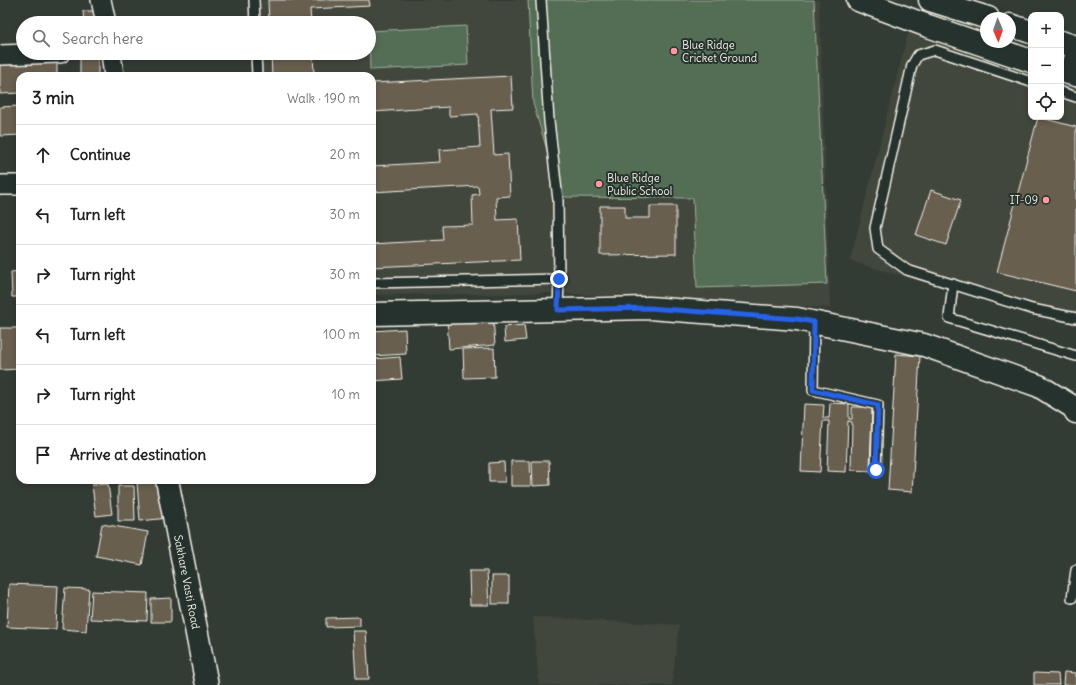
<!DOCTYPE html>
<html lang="en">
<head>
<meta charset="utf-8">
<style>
  :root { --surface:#fff; --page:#f6f6f6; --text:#222; --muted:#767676; --line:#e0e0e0 }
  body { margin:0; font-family:Delius,sans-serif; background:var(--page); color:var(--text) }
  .controls { position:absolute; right:12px; top:12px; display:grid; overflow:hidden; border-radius:8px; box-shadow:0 2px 6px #0003 }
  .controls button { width:36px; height:36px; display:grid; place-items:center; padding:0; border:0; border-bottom:1px solid var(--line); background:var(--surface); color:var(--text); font:20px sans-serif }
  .compass { position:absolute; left:980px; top:12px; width:36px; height:36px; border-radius:50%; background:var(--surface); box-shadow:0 2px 6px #0003; rotate:178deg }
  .stop { position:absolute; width:12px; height:12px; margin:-9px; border:3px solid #2563eb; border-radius:50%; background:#fff }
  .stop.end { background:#2563eb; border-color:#fff; box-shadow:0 1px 4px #0008 }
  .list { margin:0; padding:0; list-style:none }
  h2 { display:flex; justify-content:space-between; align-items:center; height:52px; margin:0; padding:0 16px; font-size:17px }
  h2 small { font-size:13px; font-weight:400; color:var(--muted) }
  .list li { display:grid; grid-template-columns:26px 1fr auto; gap:12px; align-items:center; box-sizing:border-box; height:60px; padding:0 16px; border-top:1px solid var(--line) }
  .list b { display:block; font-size:15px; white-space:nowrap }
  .list em { font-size:13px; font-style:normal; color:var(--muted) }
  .icon { flex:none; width:22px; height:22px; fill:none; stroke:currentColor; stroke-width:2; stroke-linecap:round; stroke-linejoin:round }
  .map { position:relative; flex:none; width:1076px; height:685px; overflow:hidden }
  .search { position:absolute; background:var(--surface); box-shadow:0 2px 6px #0003; left:16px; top:16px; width:360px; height:44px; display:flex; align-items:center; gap:10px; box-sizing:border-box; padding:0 14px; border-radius:22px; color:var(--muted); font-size:15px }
  .panel { position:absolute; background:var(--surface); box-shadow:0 2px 6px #0003; left:16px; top:72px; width:360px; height:412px; border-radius:12px }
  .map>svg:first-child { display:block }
  .built { fill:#43463c }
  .green { fill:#526e55; stroke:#a3b09e }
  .building { fill:#675f50; stroke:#f4f1e8 }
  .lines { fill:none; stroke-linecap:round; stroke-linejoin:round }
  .service-casing { stroke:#f4f1e8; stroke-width:12 }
  .minor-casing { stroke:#f4f1e8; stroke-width:22 }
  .tertiary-casing { stroke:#f4f1e8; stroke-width:25 }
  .service { stroke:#26332d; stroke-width:9 }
  .minor { stroke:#26332d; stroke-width:19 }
  .tertiary { stroke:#26332d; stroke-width:22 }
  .route { stroke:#2563eb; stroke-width:5 }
  .poi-dot { fill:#ff9aa2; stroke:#26332d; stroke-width:1.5 }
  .labels { text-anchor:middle; stroke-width:4; stroke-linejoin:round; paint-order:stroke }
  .poi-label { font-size:11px; fill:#f4f1e8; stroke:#26332d; text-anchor:start }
  .street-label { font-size:11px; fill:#f4f1e8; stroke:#26332d }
</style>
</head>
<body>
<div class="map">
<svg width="1076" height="685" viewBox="0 0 1076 685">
  <rect width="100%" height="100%" fill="#333c34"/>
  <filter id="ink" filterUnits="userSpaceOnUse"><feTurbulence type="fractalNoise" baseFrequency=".025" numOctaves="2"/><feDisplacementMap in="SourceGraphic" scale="8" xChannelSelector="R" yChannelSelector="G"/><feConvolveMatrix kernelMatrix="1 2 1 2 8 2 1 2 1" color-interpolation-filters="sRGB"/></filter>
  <g filter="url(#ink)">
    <g class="built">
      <path d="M253,0H819L830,308L559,293L372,295V76H258L257,53H369V23H254Z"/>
      <path d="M909,29L1031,69V117H1061V79L1076,83V326L850,261Z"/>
      <path d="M533,617L679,625L672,685H539Z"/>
    </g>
    <g class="green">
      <path d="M528,0H814L827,284L697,288L693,198L561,197L533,103Z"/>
      <path d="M466,26L468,65L370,70L369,31Z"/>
    </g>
    <g class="building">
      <path d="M268,0H369L370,6L310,9L311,23H269Z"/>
      <path d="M83,11H98V23H84Z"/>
      <rect x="80" y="53" width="18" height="23"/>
      <path d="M271,53H313L314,76H272Z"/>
      <path d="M57,62V76H20V93L0,94V64Z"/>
      <path d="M511,76L513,108L491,109L494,155L508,154L510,196L496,197L497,220L518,219L520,260L372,267V244L443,240L442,226L473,225L472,195L479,194L478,186L372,192V166L440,162L439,150L480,147L478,114L449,116V107L372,112V83Z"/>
      <path d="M20,106V135L0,136V107Z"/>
      <path d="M1038,117L1076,127V291L997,272Z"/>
      <path d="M931,190L961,200L946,245L916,235Z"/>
      <path d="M600,206H625V218H650V206H676V254L600,255Z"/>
      <path d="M20,271V297H12L11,272Z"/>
      <path d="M493,316L495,345L449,349L447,320Z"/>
      <path d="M524,325L526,340L505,342L504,327Z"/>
      <path d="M0,328H20V369L0,370Z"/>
      <path d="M405,329L406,354L372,356V331Z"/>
      <path d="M494,348L495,377L464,378L463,349Z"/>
      <path d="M896,354L920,356L912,492L888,490Z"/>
      <path d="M400,357L402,379L372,381V359Z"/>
      <path d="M830,403L849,404V419H852V407H872L870,471L851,470L852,422L848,421L846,472L827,471L829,421H823L820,472L801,471L804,404L824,405L823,418H829Z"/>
      <path d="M511,461H530L531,486H511Z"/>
      <path d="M532,461H549L550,485L533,486Z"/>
      <path d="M504,462L505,482H489V463Z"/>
      <path d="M91,480H115L91,482Z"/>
      <path d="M165,481L168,518L140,521L137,483Z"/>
      <path d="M108,484L112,514L96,516L92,485Z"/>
      <path d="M118,486H134L135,521H118Z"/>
      <path d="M102,524L148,532L142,565L96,556Z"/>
      <path d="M469,571H487L489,605H470Z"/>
      <rect x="492" y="576" width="17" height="28"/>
      <path d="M9,584L58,586L56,629L7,627Z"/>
      <path d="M65,588L89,589L86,631L62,629Z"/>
      <path d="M92,591L148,593L147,621L90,619Z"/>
      <path d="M171,598V622H151V599Z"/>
      <path d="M360,617V626L326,627V618Z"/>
      <path d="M353,631H366L369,679H356Z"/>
      <path d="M1064,672L1076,673V685H1063Z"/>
      <path d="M1034,673L1058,674L1059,685H1034Z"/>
    </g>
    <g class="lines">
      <defs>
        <g id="service">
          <path d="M254,0L255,23"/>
          <path d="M256,53L257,76"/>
          <path d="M1031,82L935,50L918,55L912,65L875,228L878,249L907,270L1032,309L1076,318"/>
          <path d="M1061,92L1076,97"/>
          <path d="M372,283L559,279L558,200L549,121L541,0"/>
          <path d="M953,284L949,318L1076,356"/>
          <path d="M558,310L559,279"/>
          <path d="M814,323L813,390L878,405L876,470"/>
          <path d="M1072,598L1076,570"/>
        </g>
        <g id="minor">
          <path d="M101,0L106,23"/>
          <path d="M111,53L114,76"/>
          <path d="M0,55L60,53"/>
          <path d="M1069,74L1076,51"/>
          <path d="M0,185H20"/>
        </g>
        <g id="tertiary">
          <path d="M858,0L928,26L1031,61"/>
          <path d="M930,0L988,18"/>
          <path d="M1010,25L1031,32"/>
          <path d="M1061,42L1076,47"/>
          <path d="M1061,71L1076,75"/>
          <path d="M372,314L649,308L797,319L924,345L1039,386L1073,407L1076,412"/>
          <path d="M167,480L207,685"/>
        </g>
      </defs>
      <use href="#service" class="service-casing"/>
      <use href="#minor" class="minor-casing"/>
      <use href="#tertiary" class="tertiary-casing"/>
      <use href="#service" class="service"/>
      <use href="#minor" class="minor"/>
      <use href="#tertiary" class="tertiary"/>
    </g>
  </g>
  <g class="lines" filter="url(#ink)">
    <path class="route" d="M559,279L558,310L649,308L797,319L814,322L813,390L878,405L876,470"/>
  </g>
  <g class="poi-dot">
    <circle cx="674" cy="51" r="4"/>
    <circle cx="599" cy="184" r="4"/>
    <circle cx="1046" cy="200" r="4"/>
  </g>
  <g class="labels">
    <g class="poi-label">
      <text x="682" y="49">Blue Ridge<tspan x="682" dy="13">Cricket Ground</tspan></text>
      <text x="607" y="182">Blue Ridge<tspan x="607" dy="13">Public School</tspan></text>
      <text x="1038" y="204" text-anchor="end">IT-09</text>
    </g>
    <g class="street-label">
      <text transform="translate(187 582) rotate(79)" y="4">Sakhare Vasti Road</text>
    </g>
  </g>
</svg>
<div class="controls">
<button>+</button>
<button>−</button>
<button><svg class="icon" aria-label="locate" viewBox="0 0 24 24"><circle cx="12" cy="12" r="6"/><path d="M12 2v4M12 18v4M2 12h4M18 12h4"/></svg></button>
</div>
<svg class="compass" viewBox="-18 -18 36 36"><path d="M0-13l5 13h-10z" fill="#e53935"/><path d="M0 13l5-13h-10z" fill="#767676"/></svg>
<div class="stop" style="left:876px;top:470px"></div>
<div class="stop end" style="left:559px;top:279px"></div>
<div class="search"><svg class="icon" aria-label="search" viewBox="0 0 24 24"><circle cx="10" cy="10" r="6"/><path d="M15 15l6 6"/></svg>Search here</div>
<section class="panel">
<h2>3 min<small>Walk · 190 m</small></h2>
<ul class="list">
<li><svg class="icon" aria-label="ahead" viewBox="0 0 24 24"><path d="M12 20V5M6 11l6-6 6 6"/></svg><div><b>Continue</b></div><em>20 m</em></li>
<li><svg class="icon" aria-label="left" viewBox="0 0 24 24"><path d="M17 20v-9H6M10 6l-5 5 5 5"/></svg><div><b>Turn left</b></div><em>30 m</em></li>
<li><svg class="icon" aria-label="right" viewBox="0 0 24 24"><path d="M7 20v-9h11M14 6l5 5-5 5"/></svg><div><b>Turn right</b></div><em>30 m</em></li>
<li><svg class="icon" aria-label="left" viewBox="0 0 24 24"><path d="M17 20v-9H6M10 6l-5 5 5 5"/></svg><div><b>Turn left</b></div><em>100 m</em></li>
<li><svg class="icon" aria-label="right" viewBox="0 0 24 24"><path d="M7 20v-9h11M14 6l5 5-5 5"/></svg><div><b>Turn right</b></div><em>10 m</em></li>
<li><svg class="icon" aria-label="arrive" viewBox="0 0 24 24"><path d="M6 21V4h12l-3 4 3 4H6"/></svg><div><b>Arrive at destination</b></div></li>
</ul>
</section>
</div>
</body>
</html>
